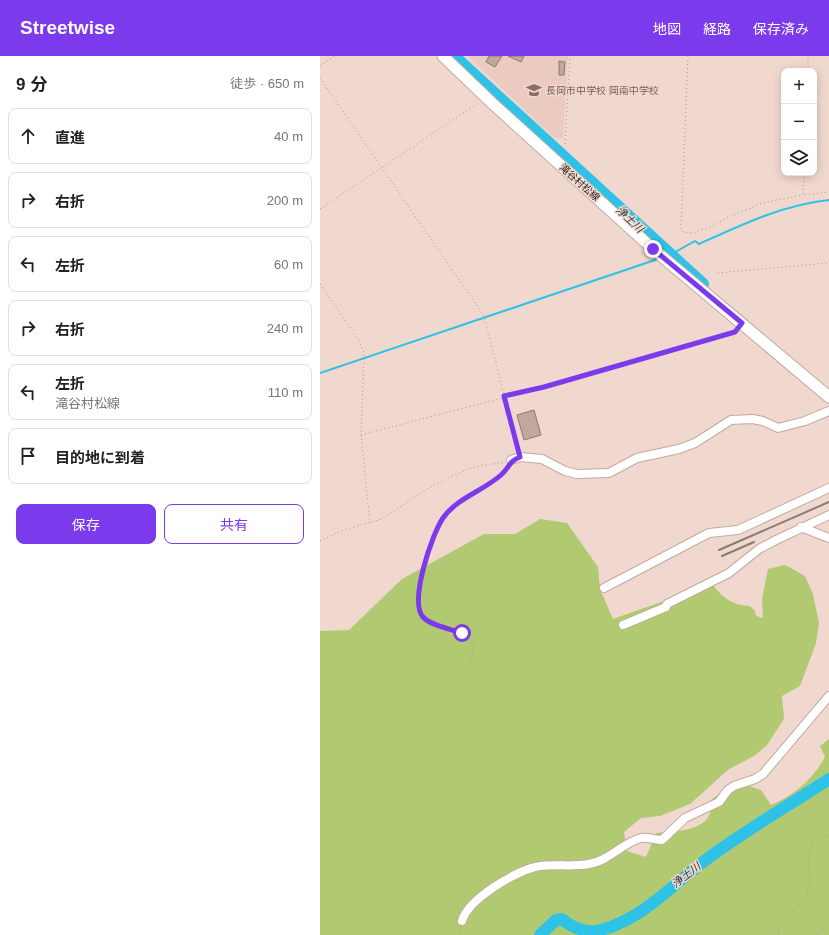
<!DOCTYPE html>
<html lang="ja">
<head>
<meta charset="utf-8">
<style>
  :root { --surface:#fff; --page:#f2f2f2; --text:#222; --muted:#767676; --line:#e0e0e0; --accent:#7c3aed }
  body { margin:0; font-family:Arial,"Noto Sans JP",sans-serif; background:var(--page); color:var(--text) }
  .controls { position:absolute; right:12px; top:12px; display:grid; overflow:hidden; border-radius:8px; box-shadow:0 2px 10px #0003 }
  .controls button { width:36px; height:36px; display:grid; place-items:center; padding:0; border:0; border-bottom:1px solid var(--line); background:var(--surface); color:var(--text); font:20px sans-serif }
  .stop { position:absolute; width:12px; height:12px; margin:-9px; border:3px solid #7c3aed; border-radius:50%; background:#fff }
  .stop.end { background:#7c3aed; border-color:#fff; box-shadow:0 1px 4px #0008 }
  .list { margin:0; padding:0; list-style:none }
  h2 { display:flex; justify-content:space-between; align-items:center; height:52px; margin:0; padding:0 16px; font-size:17px }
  h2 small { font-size:13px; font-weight:400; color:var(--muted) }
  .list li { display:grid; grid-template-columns:26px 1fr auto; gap:12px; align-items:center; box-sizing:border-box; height:56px; margin:0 8px 8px; padding:0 8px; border:1px solid var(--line); border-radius:8px }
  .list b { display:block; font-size:15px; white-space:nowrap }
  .list p { margin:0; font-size:13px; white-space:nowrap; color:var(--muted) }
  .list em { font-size:13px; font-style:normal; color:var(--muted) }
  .actions { display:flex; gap:8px; padding:12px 16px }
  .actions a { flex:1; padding:9px 0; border:1px solid var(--accent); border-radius:8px; text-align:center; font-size:14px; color:var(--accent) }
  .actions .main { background:var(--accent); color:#fff }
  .icon { flex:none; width:22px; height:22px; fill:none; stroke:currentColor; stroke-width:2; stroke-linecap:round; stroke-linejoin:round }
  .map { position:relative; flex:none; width:509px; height:879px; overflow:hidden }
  header { display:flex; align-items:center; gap:24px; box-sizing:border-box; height:56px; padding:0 20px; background:var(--accent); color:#fff }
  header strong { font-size:19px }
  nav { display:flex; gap:22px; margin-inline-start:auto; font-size:14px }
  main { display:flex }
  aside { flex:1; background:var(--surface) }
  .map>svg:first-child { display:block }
  .built { fill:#ebcbbf }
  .green { fill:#b1c971 }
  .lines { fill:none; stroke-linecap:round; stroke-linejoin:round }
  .stream { stroke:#2ec3e6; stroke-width:2 }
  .river { stroke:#2ec3e6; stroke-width:12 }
  .building { fill:#bfa8a0; stroke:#8e7870 }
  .minor-casing { stroke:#c1aaa1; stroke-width:10 }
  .secondary-casing { stroke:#c1aaa1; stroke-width:13 }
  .path { stroke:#aa9791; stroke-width:1; stroke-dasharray:1 3; stroke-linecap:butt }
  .minor { stroke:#fff; stroke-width:8 }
  .secondary { stroke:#fff; stroke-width:11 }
  .rail { stroke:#8b7b75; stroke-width:2 }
  .route { stroke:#7c3aed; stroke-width:5 }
  .labels { text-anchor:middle; stroke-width:3; stroke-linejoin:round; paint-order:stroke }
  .education-label { font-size:10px; fill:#785e54; stroke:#f0d8cf; text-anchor:start }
  .street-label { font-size:10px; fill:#2e2522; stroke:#f0d8cf }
  .water-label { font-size:11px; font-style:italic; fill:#21383f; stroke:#f0d8cf }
</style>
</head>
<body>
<header>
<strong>Streetwise</strong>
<nav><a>地図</a><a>経路</a><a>保存済み</a></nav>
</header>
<main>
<aside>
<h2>9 分<small>徒歩 · 650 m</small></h2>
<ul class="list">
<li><svg class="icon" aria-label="ahead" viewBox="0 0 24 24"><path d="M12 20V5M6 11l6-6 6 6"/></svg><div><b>直進</b></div><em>40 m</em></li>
<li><svg class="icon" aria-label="right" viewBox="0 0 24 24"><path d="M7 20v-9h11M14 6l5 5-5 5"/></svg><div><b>右折</b></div><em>200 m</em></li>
<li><svg class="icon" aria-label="left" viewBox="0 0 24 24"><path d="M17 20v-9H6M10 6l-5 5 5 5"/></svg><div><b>左折</b></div><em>60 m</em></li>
<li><svg class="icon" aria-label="right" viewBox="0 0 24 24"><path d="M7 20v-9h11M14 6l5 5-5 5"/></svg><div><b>右折</b></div><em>240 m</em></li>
<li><svg class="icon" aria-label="left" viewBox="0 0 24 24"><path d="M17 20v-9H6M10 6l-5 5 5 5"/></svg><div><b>左折</b><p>滝谷村松線</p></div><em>110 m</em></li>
<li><svg class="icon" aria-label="arrive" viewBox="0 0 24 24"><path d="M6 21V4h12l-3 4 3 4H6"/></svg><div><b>目的地に到着</b></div></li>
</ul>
<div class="actions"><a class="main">保存</a><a>共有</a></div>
</aside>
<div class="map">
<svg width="509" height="879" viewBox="0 0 509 879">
  <rect width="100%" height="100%" fill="#f0d8cf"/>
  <path class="built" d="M148,0H248L243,83L233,81Z"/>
  <path class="green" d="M220,463L247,467L278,511L280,533L293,563L392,528C402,541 413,550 430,550L435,555L436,560L443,562L442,543L448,513L465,509L485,520L493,538L499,567L496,587L480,630L462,640L464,663L447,689L434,700L409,713L370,748L340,760L321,762L304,776L307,795L326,801L336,777C352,775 384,776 390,757C391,753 391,748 391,744L403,735L429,730L441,734L451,749C475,739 493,723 505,701L500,690L509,683V879H0V575L29,574L82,523L164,478H195Z"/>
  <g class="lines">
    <g class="stream">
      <path d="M348,200L375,185L379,188C421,169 462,149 509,144"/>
      <path d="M0,317L338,203"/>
    </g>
    <g class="river">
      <path d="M134,0L383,228"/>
      <path d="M220,879L236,864L242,863C252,872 268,878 281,874C323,863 353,828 387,803C426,774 468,750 509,723"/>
    </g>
  </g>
  <g class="building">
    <path d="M169,0H182L175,11L166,6Z"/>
    <path d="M188,0H204L201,6Z"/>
    <path d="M239,5L245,6L244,19H239Z"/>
    <path d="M214,354L221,379L204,384L197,359Z"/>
  </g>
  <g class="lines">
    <defs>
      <g id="minor">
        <path d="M191,404L200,401L222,403L245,415L257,418L289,417L317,402L359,393L375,387L411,364L432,363L443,365L458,372L485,365L509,355"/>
        <path d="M481,471L509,482"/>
        <path d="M284,532L389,477L418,474L509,432"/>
        <path d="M303,569L346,551L347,548L409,517L439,493L456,484L509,459"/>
        <path d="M142,865C148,843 198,813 220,810C236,808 253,811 269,808C289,805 302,787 321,782C328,781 335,784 342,784L365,762L399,746L408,734L414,730L435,723L443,718L509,640"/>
      </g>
      <path id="secondary" d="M123,0L172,47L333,193L509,341"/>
    </defs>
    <use href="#minor" class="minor-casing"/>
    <use href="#secondary" class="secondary-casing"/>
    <g class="path">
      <path d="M368,0L361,173L363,176L372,177L393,170L406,162L443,147L483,139"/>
      <path d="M0,10L14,0"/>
      <path d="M488,15V0"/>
      <path d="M0,22L164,260L198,393"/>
      <path d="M245,88L250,0"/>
      <path d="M484,117L483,139L509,136"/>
      <path d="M0,153L158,47"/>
      <path d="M398,217L509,207"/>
      <path d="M0,228L38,283L44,296L41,379L50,467"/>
      <path d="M41,379L224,331L408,278L416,274"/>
      <path d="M0,485L23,474L62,463L107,433L137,418L151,412L183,406"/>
      <path d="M146,614C173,568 115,578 102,560C90,543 109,492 117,475C133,439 168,438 187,410"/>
      <path d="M141,873V879"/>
      <path d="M458,879L464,862L482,848L487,839L490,825L488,808L492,788L509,779"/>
      <path d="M497,879L509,870"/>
    </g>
    <use href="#minor" class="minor"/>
    <use href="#secondary" class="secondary"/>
    <g class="rail">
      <path d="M399,494L509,446"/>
      <path d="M402,500L434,486"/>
    </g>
  </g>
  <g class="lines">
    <path class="route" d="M142,577C131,573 111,570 103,561C89,545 112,478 123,462C137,442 163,435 181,419C190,411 188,406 200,401L184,340L224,331L408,278L415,276L422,267L333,193"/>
  </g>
  <defs>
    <symbol id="school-bare" viewBox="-9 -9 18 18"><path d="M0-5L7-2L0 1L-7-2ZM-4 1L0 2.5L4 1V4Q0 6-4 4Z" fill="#8d6e63" stroke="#f0d8cf" stroke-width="2.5" paint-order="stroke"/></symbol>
  </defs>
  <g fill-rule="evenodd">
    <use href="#school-bare" x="203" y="23" width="22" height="22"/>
  </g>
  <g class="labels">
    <g class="education-label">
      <text x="226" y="38">長岡市中学校 岡南中学校</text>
    </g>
    <g class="street-label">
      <text transform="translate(260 126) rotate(42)" y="4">滝谷村松線</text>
    </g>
    <g class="water-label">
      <text transform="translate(310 163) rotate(43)" y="4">浄土川</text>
      <text transform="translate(366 819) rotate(-38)" y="4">浄土川</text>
    </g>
  </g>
</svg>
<div class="controls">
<button>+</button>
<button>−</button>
<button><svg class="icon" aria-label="layers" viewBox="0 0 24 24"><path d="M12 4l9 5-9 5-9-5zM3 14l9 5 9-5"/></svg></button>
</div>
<div class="stop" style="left:142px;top:577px"></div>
<div class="stop end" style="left:333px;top:193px"></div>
</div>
</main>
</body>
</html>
